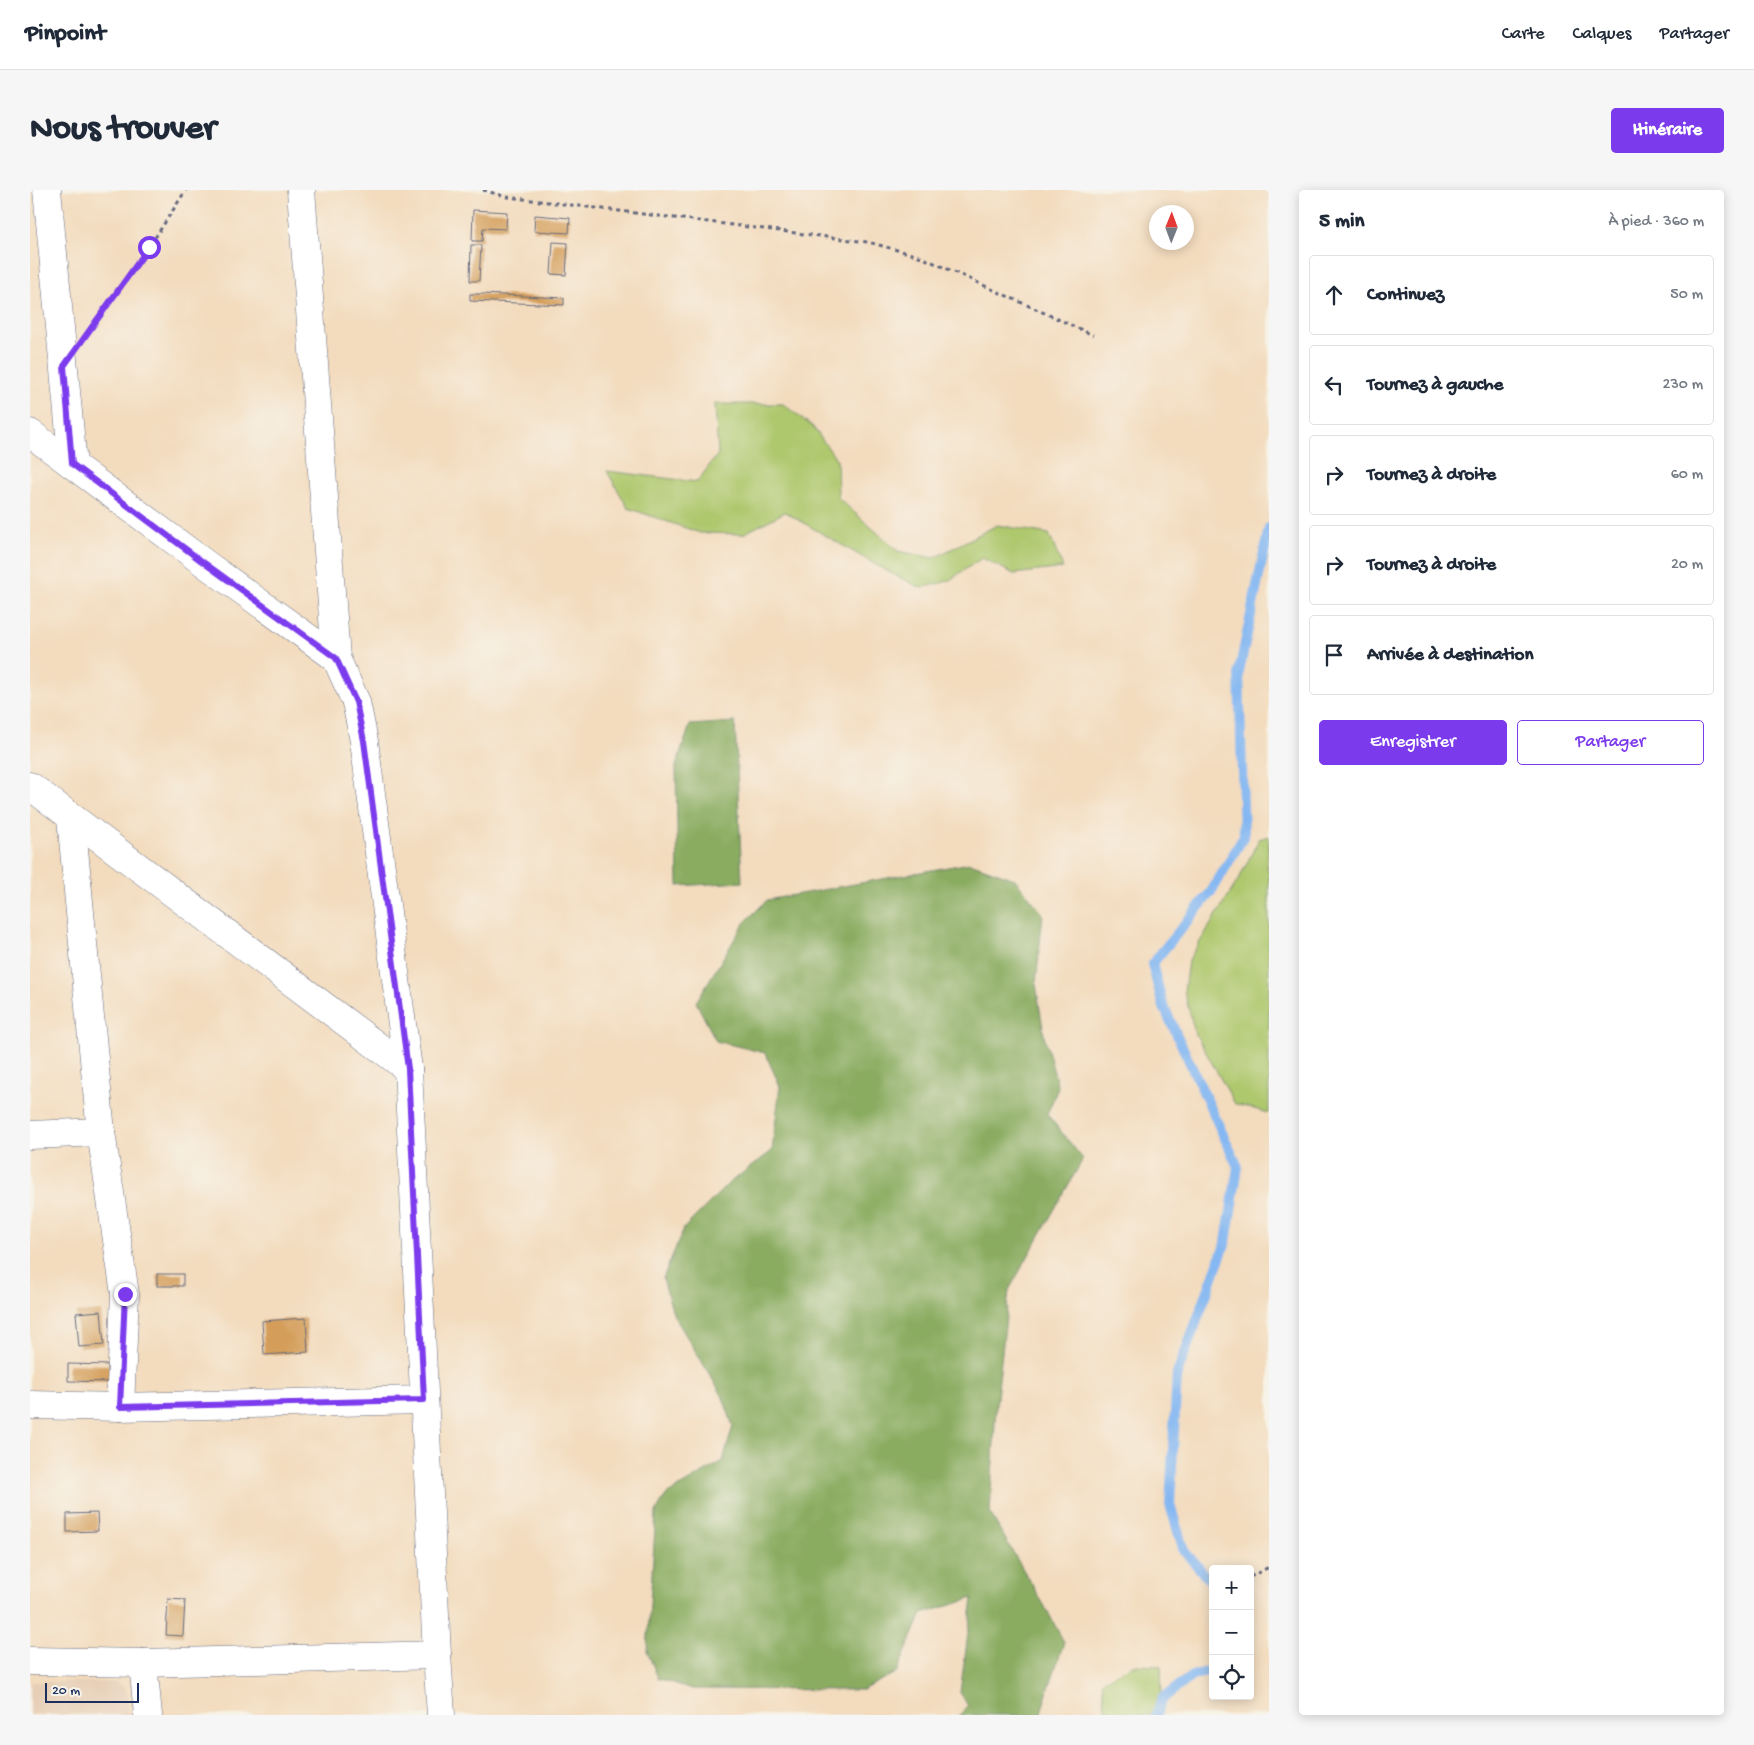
<!DOCTYPE html>
<html lang="fr">
<head>
<meta charset="utf-8">
<style>
  :root { --surface:#fff; --page:#f6f6f7; --text:#1f2937; --muted:#747a83; --line:#e0e1e3; --accent:#7c3aed }
  body { margin:0; font-family:"Gochi Hand",sans-serif; background:var(--page); color:var(--text) }
  .controls { position:absolute; right:15px; bottom:15px; display:grid; overflow:hidden; border-radius:5px; box-shadow:0 2px 12px #0003 }
  .controls button { width:45px; height:45px; display:grid; place-items:center; padding:0; border:0; border-bottom:1px solid var(--line); background:var(--surface); color:var(--text); font:25px sans-serif }
  .compass { position:absolute; left:1119px; top:15px; width:45px; height:45px; border-radius:50%; background:var(--surface); box-shadow:0 2px 12px #0003; rotate:1deg }
  .scale { position:absolute; left:15px; bottom:12px; width:94px; box-sizing:border-box; padding-left:5px; border:2px solid #1b2f5e; border-top:0; font-size:14px; line-height:18px; white-space:nowrap; color:#1b2f5e; -webkit-text-stroke:4px #f7f3e8; paint-order:stroke }
  .stop { position:absolute; width:15px; height:15px; margin:-11px; border:4px solid #7c3aed; border-radius:50%; background:#fff }
  .stop.end { background:#7c3aed; border-color:#fff; box-shadow:0 1px 5px #0008 }
  .list { margin:0; padding:0; list-style:none }
  h2 { display:flex; justify-content:space-between; align-items:center; height:65px; margin:0; padding:0 20px; font-size:21px }
  h2 small { font-size:16px; font-weight:400; color:var(--muted) }
  .list li { display:grid; grid-template-columns:32px 1fr auto; gap:15px; align-items:center; box-sizing:border-box; height:80px; margin:0 10px 10px; padding:0 10px; border:1px solid var(--line); border-radius:5px }
  .list b { display:block; font-size:19px; white-space:nowrap }
  .list em { font-size:16px; font-style:normal; color:var(--muted) }
  .actions { display:flex; gap:10px; padding:15px 20px }
  .actions a { flex:1; padding:11px 0; border:1px solid var(--accent); border-radius:5px; text-align:center; font-size:18px; color:var(--accent) }
  .actions .main { background:var(--accent); color:#fff }
  .icon { flex:none; width:28px; height:28px; fill:none; stroke:currentColor; stroke-width:2; stroke-linecap:round; stroke-linejoin:round }
  .map { position:relative; flex:none; width:1239px; height:1525px; overflow:hidden; border-radius:5px }
  header { display:flex; align-items:center; gap:30px; box-sizing:border-box; height:70px; padding:0 25px; background:var(--surface); border-bottom:1px solid var(--line) }
  header strong { font-size:24px }
  nav { display:flex; gap:28px; margin-inline-start:auto; font-size:18px }
  .intro { display:flex; align-items:center; justify-content:space-between; box-sizing:border-box; height:120px; padding:0 30px }
  h1 { margin:0; font-size:35px }
  .button { padding:12px 22px; border-radius:5px; background:var(--accent); color:#fff; font-size:18px; font-weight:700 }
  main { display:flex; gap:30px; padding:0 30px }
  aside { flex:1; background:var(--surface); border-radius:5px; box-shadow:0 2px 12px #0003 }
  .map>svg:first-child { display:block }
  .built { fill:#e7cfb7 }
  .green { fill:#aec86d; stroke:#647c66 }
  .forest { fill:#8aac60; stroke:#526e5f }
  .lines { fill:none; stroke-linecap:round; stroke-linejoin:round }
  .stream { stroke:#85b8f2; stroke-width:10 }
  .building { fill:#d49e5a }
  .minor-casing { stroke:#676b7f; stroke-width:29 }
  .path { stroke:#676b7f; stroke-width:3; stroke-dasharray:4 4; stroke-linecap:butt }
  .minor { stroke:#fff; stroke-width:28 }
  .route { stroke:#7c3aed; stroke-width:6 }
</style>
</head>
<body>
<header>
<strong>Pinpoint</strong>
<nav><a>Carte</a><a>Calques</a><a>Partager</a></nav>
</header>
<div class="intro"><h1>Nous trouver</h1><a class="button">Itinéraire</a></div>
<main>
<div class="map">
<svg width="1239" height="1525" viewBox="0 0 1239 1525">
  <rect width="100%" height="100%" fill="#f7f3e8"/>
  <filter id="ink" filterUnits="userSpaceOnUse"><feTurbulence type="fractalNoise" baseFrequency=".02" numOctaves="2"/><feDisplacementMap in="SourceGraphic" scale="10" xChannelSelector="R" yChannelSelector="G"/><feConvolveMatrix kernelMatrix="1 2 1 2 8 2 1 2 1" color-interpolation-filters="sRGB"/></filter>
  <filter id="wash" filterUnits="userSpaceOnUse"><feTurbulence type="fractalNoise" baseFrequency=".0096" numOctaves="4" result="noise"/><feDisplacementMap in="SourceGraphic" scale="20" xChannelSelector="R" yChannelSelector="G"/><feGaussianBlur stdDeviation="1.12" result="paint"/><feColorMatrix in="noise" values="0 0 0 0 0 0 0 0 0 0 0 0 0 0 0 0 0 1.4 0 .05"/><feComposite in="paint" operator="in"/></filter>
  <g filter="url(#wash)">
    <rect width="100%" height="100%" fill="#f3dbbd"/>
    <path class="built" d="M0,1492H86L96,1500L99,1525H0Z"/>
    <g class="green">
      <path d="M685,214H753L783,237L807,270L808,308L868,361L904,368L967,335L1019,344L1033,378L984,384L952,368L918,391L891,398L853,379L755,322L713,344L670,343L598,318L577,281L667,292L688,264Z"/>
      <path d="M1239,646L1237,679L1239,680V923L1205,914L1165,843L1154,801L1158,771L1210,687L1229,649Z"/>
      <path d="M1103,1475L1131,1476L1132,1509L1126,1525H1076L1072,1491Z"/>
    </g>
    <g class="forest">
      <path d="M705,532L712,692L648,696L646,576L660,535Z"/>
      <path d="M940,673L985,689L1013,724L1006,794L1014,845L1028,898L1017,924L1053,969L979,1100L966,1216L960,1323L1014,1415L1034,1452L1010,1525H930L938,1516L930,1502L943,1408L892,1424L867,1482L832,1500L662,1499L628,1488L617,1461L626,1322L636,1305L693,1271L703,1236L692,1205L643,1124L633,1088L654,1038L699,993L742,961L750,896L735,863L686,851L666,812L715,732L737,710Z"/>
    </g>
    <g class="lines">
      <g class="stream">
        <path d="M1183,1394L1154,1361L1140,1315L1147,1184L1196,1052L1208,977L1133,815L1122,774L1181,702L1214,646L1209,482L1239,338"/>
        <path d="M1126,1525L1132,1509L1162,1486L1183,1480"/>
      </g>
    </g>
    <g id="blocks">
      <g class="building">
        <path d="M443,20L477,22L476,39L453,38L452,51H442Z"/>
        <path d="M505,25L540,28L539,43L504,41Z"/>
        <path d="M523,52L538,53L536,85L521,84Z"/>
        <path d="M441,55H451L449,91H440Z"/>
        <path d="M440,104H452L534,108V115L440,111Z"/>
        <rect x="127" y="1084" width="26" height="12"/>
        <path d="M71,1121L74,1155L49,1157L46,1123Z"/>
        <path d="M276,1128L278,1162L234,1165L232,1131Z"/>
        <path d="M38,1174L81,1175L80,1192L38,1191Z"/>
        <path d="M67,1323L68,1341L37,1342V1324Z"/>
        <path d="M138,1409L155,1410L153,1446L136,1445Z"/>
      </g>
    </g>
  </g>
  <g filter="url(#ink)">
    <use href="#blocks" fill-opacity="0" stroke="#676b7f" stroke-width="1"/>
    <g class="lines">
      <defs>
        <g id="minor">
          <path d="M17,0L43,275"/>
          <path d="M271,0L306,468L326,512L334,551L378,879L407,1465L411,1525"/>
          <path d="M0,243L177,375L306,468"/>
          <path d="M0,596L378,879"/>
          <path d="M41,628L71,942L95,1104L90,1217"/>
          <path d="M0,945L71,942"/>
          <path d="M0,1215L90,1217L394,1210"/>
          <path d="M0,1471L113,1473L407,1465"/>
          <path d="M113,1473L118,1525"/>
        </g>
      </defs>
      <use href="#minor" class="minor-casing"/>
      <g class="path">
        <path d="M453,0L477,7L838,52L889,66L1063,145"/>
        <path d="M60,139L119,57L156,0"/>
        <path d="M1220,1387L1239,1377"/>
      </g>
      <use href="#minor" class="minor"/>
    </g>
  </g>
  <g class="lines" filter="url(#ink)">
    <path class="route" d="M95,1104L90,1217L394,1210L378,879L334,551L326,512L306,468L177,375L42,274L34,176L119,57"/>
  </g>
</svg>
<div class="controls">
<button>+</button>
<button>−</button>
<button><svg class="icon" aria-label="locate" viewBox="0 0 24 24"><circle cx="12" cy="12" r="6"/><path d="M12 2v4M12 18v4M2 12h4M18 12h4"/></svg></button>
</div>
<svg class="compass" viewBox="-18 -18 36 36"><path d="M0-13l5 13h-10z" fill="#e53935"/><path d="M0 13l5-13h-10z" fill="#747a83"/></svg>
<div class="scale">20 m</div>
<div class="stop" style="left:119px;top:57px"></div>
<div class="stop end" style="left:95px;top:1104px"></div>
</div>
<aside>
<h2>5 min<small>À pied · 360 m</small></h2>
<ul class="list">
<li><svg class="icon" aria-label="ahead" viewBox="0 0 24 24"><path d="M12 20V5M6 11l6-6 6 6"/></svg><div><b>Continuez</b></div><em>50 m</em></li>
<li><svg class="icon" aria-label="left" viewBox="0 0 24 24"><path d="M17 20v-9H6M10 6l-5 5 5 5"/></svg><div><b>Tournez à gauche</b></div><em>230 m</em></li>
<li><svg class="icon" aria-label="right" viewBox="0 0 24 24"><path d="M7 20v-9h11M14 6l5 5-5 5"/></svg><div><b>Tournez à droite</b></div><em>60 m</em></li>
<li><svg class="icon" aria-label="right" viewBox="0 0 24 24"><path d="M7 20v-9h11M14 6l5 5-5 5"/></svg><div><b>Tournez à droite</b></div><em>20 m</em></li>
<li><svg class="icon" aria-label="arrive" viewBox="0 0 24 24"><path d="M6 21V4h12l-3 4 3 4H6"/></svg><div><b>Arrivée à destination</b></div></li>
</ul>
<div class="actions"><a class="main">Enregistrer</a><a>Partager</a></div>
</aside>
</main>
</body>
</html>
